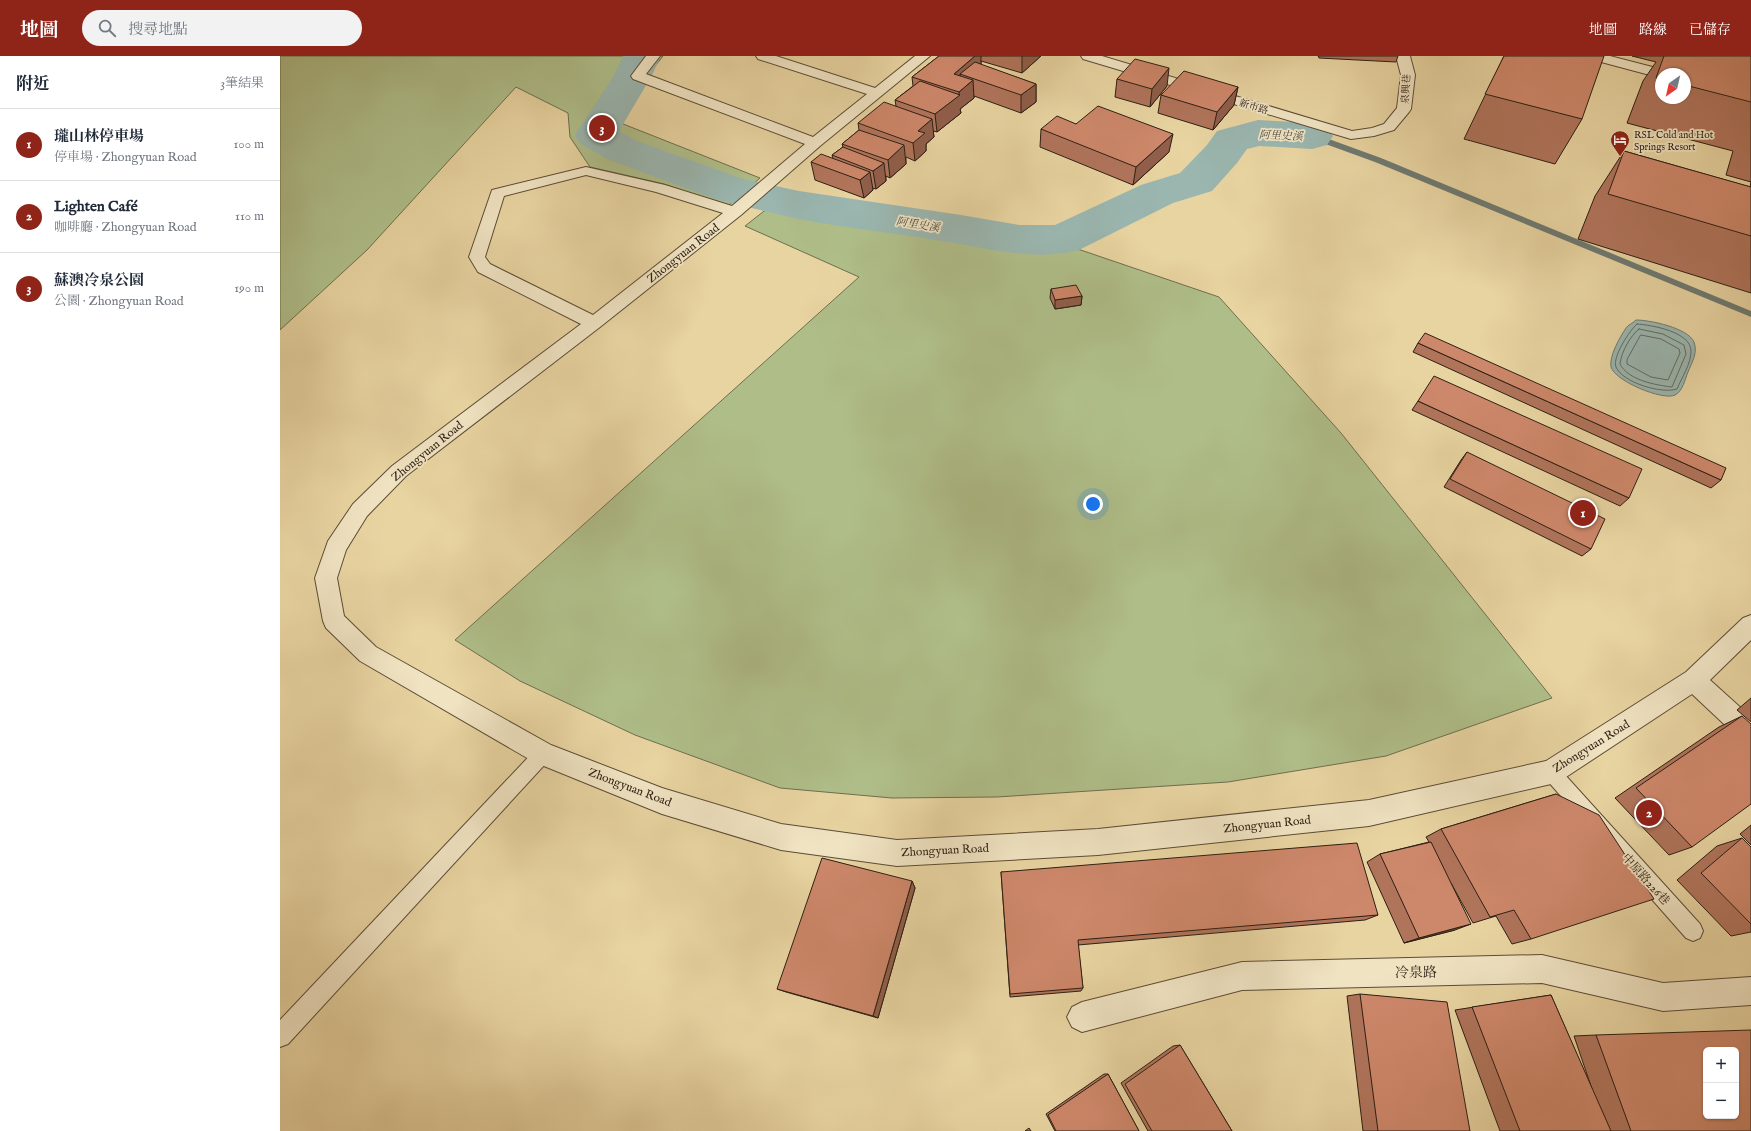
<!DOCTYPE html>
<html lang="zh-TW">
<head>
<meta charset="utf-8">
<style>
  :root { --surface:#fff; --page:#f2f2f3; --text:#1f2937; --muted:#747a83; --line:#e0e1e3; --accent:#8f2418 }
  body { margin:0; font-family:"IM FELL English","Noto Serif TC",serif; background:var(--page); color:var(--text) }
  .controls { position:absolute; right:12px; bottom:12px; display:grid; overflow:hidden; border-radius:6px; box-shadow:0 1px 3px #0004 }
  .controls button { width:36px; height:36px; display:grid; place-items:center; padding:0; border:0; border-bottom:1px solid var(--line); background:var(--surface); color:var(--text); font:20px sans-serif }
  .compass { position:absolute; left:1375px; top:12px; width:36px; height:36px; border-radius:50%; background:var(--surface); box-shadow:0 1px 3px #0004; rotate:214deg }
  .you { position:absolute; left:813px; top:448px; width:14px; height:14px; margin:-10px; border:3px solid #fff; border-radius:50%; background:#1a73e8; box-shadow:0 0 0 6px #1a73e833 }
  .badge { display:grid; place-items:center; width:26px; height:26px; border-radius:50%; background:var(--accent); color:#fff; font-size:13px; font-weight:700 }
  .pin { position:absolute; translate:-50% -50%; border:2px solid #fff; box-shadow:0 1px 4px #0006 }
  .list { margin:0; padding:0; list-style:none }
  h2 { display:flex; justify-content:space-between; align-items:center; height:52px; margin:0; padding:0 16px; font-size:17px }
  h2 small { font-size:13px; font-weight:400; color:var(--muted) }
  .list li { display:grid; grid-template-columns:26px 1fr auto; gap:12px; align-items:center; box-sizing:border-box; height:72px; padding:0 16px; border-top:1px solid var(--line) }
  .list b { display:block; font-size:15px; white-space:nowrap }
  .list p { margin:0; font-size:13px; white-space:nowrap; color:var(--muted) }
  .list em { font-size:13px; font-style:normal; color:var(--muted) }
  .icon { flex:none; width:22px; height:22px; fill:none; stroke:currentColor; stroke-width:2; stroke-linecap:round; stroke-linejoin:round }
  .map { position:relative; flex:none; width:1471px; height:1075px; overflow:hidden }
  header { display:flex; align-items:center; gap:24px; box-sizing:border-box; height:56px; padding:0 20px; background:var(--accent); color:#fff }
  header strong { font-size:19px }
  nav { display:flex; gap:22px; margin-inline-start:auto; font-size:14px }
  .search { width:280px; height:36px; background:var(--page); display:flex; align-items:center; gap:10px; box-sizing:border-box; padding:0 14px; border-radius:22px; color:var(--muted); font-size:15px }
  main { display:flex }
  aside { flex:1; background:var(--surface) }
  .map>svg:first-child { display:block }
  .green { fill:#afbe89; stroke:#6e6e4e }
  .water { fill:#9ab6af; stroke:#6e7a71 }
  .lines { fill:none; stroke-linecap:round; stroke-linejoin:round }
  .shore { stroke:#646a61; stroke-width:1 }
  .stream { fill:#6e7a71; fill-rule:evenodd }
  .river { fill:#9ab6af; fill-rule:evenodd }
  .service-casing { stroke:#5c4c36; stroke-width:2 }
  .minor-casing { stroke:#5c4c36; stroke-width:2 }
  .service { fill:#f0e3c2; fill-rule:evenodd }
  .minor { fill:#f0e3c2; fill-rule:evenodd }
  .wall { fill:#b0745b; stroke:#2d1f13; fill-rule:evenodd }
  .shaded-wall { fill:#905e4a; stroke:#2d1f13 }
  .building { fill:#cd876a; stroke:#2d1f13; fill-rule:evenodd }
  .labels { text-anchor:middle; stroke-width:3.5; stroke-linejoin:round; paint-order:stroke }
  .far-street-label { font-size:10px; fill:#2d1f13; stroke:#f0e3c2 }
  .far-poi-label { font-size:10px; fill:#2d1f13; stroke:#f0e3c2; text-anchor:start }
  .far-water-label { font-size:11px; font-style:italic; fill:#4e4c42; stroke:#f0e3c2 }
  .street-label { font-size:12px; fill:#2d1f13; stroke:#f0e3c2 }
  .near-street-label { font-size:14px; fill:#2d1f13; stroke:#f0e3c2 }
</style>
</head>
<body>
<header>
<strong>地圖</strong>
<div class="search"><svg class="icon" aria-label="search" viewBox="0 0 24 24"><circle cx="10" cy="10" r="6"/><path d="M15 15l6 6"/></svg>搜尋地點</div>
<nav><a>地圖</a><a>路線</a><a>已儲存</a></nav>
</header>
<main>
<aside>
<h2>附近<small>3筆結果</small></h2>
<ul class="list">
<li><span class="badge">1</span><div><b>瓏山林停車場</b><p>停車場 · Zhongyuan Road</p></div><em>100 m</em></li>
<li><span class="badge">2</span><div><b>Lighten Café</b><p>咖啡廳 · Zhongyuan Road</p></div><em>110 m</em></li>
<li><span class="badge">3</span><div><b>蘇澳冷泉公園</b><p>公園 · Zhongyuan Road</p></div><em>190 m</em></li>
</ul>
</aside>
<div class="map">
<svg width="1471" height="1075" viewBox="0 0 1471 1075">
  <rect width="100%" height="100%" fill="#e8d4a1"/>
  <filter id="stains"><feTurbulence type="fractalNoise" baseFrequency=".005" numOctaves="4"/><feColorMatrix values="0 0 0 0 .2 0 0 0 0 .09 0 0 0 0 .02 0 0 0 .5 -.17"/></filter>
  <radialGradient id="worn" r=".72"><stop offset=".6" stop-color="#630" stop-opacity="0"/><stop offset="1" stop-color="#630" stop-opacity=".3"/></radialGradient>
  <g class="green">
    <path d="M0,0H383L333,64L480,122L447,151L384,128L310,111L290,81L288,57L236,31L87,194L0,274Z"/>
    <path d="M488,152L732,191L786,189L939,241L1061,377L1272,642L1106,700L948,726L717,741L612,742L500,732L355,679L240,625L175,584L579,221L465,170Z"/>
  </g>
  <path class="water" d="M1356,264C1370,264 1408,272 1414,286C1418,297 1412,306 1408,316C1405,323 1403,335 1395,339C1383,345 1335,325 1331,311C1329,300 1340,281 1346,272C1348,269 1353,267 1356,264Z"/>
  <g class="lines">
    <g class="shore">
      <path d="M1357,268C1372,269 1411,276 1411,295C1411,308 1402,321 1397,333C1382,338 1343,327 1336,311C1332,301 1350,274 1357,268Z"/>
      <path d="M1359,273L1383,278L1404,289L1406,298L1392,331C1375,329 1348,324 1340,308C1341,297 1350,280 1359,273Z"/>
      <path d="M1361,279L1381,283L1399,293L1400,297L1388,324L1371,321L1347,308V304Z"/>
    </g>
    <path class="stream" d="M1029,78H1035L1101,102L1471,255V261L1095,106L1029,82Z"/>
    <path class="river" d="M343,0H381L371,21L339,75L357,85L463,123L519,135L681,159L739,169H775L861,129L900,117L927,89L937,75L978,64L1032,67L1047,71L1053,80L1047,89L1032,93L979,90L967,93L957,107L932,135L893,147L799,194C753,206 708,192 663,185C615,177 566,172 518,163C491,157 463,150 435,143L327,103L301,88L295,79L333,21Z"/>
    <defs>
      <g id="service">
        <path d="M263,689L269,692L272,698L269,704L8,988L0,991V964L257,692Z"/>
        <path d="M1271,707L1277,710L1420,868L1423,875L1420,882L1413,885L1406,882L1265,722L1262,716L1265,710Z"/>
      </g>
      <g id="minor">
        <path d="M366,0H380L366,18L533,81L587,38L478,3L476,0H496L595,32L635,0H650L540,90L461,159L320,271L126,420L87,460L66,494L57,522L64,560L96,591L271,689L382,732L501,768L617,784L818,773L1089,744L1266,705L1406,616L1463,562L1471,559V584L1430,624L1471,661V689L1462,685L1412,638L1280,725L1271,728L1089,770L818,799L617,810L501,794L382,758L254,706L80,605L46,572L43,565L35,522L48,485L73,448L112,410L301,268L198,216L189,201L212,134L306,111L385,129L452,150L525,88L353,23L351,20ZM306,119L376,136L443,157L313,259L210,208L205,201L224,140Z"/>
        <path d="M801,0H822L1072,75L1092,72L1104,68L1117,52L1121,19L1116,0H1130L1135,19L1131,53L1129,56L1114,74L1094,80L1071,83L803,3Z"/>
        <path d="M1308,0H1330L1388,15L1390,18H1381V22L1310,3Z"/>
        <path d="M1262,899L1383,927L1471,921V949L1383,955L1262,927L962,934L802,976L792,971L787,961L792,951L802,946L962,906Z"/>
      </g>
    </defs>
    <use href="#service" class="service-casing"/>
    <use href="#minor" class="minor-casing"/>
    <use href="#service" class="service"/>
    <use href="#minor" class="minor"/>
  </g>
  <g class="wall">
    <path d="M659,0H761L742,17L701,5V9L756,28V46L741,57L694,40V42L680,53L681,57L657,76L653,75L654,81L646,88V95L635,105L626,101V108L610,122L606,120V125L596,133L592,132L593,134L584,142L535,124L531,106L553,103L552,99L563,91L562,88L579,74L578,67L616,50L615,44L633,30L632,21Z"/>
    <path d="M1038,0H1118L1116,6L1039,2Z"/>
    <path d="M1224,0L1302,63L1275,108L1184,83Z"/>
    <path d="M1352,0H1471V237L1298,183L1315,140L1344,95L1470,131L1471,126L1446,119L1453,95L1347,67L1363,25L1376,6ZM1381,18H1405V42H1381Z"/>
    <path d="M837,23L887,30L870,51L835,41Z"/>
    <path d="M958,31L954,49L933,74L878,57L881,39Z"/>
    <path d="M796,68L889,96L853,129L760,91L761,73Z"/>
    <path d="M771,233L802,240L801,249L775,253L770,242Z"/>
    <path d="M1138,287L1441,424L1431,432L1133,296Z"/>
    <path d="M1138,345L1349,442L1340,450L1132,354Z"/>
    <path d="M1187,396L1311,493L1302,500L1164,431L1181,404Z"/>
    <path d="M1471,642V666L1457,654Z"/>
    <path d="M1462,660L1412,791L1389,799L1335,742L1439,671Z"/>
    <path d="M1276,738L1251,883L1232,888L1216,860L1193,867L1171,827L1175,874L1124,887L1087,806L1100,798L1149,786L1146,781L1161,773Z"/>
    <path d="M1471,769V789L1460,778Z"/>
    <path d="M1462,782L1471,791V876L1451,880L1397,824L1437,790Z"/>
    <path d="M721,816L1098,859L1085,864L798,889L803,932L801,935L730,941Z"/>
    <path d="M632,825L635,832L598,962L506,936L497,933Z"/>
    <path d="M1080,938L1190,1075H1083L1067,940Z"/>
    <path d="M1271,939L1312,1033L1294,980L1316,979L1471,1075H1220L1175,954Z"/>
    <path d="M900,989L952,1075H868L841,1027L893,990Z"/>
    <path d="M824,1018H828L859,1075H775L766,1058Z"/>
    <path d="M749,1072L751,1075H745Z"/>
  </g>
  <g class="shaded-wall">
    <path d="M695,0H701V14L680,18L681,30L674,18Z"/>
    <path d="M742,0H761L742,17Z"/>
    <path d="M889,12L887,30L870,51L872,33Z"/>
    <path d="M693,24L694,42L680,53L681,57L657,76L655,58L679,39V36Z"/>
    <path d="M756,28V46L741,57V39Z"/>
    <path d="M958,31L954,49L933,74L937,56Z"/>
    <path d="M652,63L654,81L646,88V95L635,105L633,87L638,75Z"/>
    <path d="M893,78L889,96L853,129L856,111Z"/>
    <path d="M624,89L626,108L610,122L608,104Z"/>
    <path d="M604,107L606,125L596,133L593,115Z"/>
    <path d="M590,116L593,134L584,142L580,124Z"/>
    <path d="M802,240L801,249L775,253V244Z"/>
    <path d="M632,825L635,832L598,962L593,960Z"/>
    <path d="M1191,868L1175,874L1124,887L1139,882Z"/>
  </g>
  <g class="building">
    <path d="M659,0H695L674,18L693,24L679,36L632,21Z"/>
    <path d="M1224,0H1324L1302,63L1205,38Z"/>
    <path d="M1384,0H1471V46L1405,29V18H1381V23L1376,22Z"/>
    <path d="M855,3L889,12L872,33L837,23Z"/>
    <path d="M695,6L756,28L741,39L680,18Z"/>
    <path d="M904,15L958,31L937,56L881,39Z"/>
    <path d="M640,25L680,39L655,58L615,44Z"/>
    <path d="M604,46L652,63L638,75L645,77L633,87L578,67Z"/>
    <path d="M818,50L893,78L856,111L761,73L777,60L796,68Z"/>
    <path d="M579,74L624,89L608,104L562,88Z"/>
    <path d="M563,91L604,107L593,115L552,99Z"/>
    <path d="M1344,95L1471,131V180L1328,138Z"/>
    <path d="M541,98L590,116L580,124L531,106Z"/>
    <path d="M796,229L802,240L775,244L771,233Z"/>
    <path d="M1145,277L1446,412L1441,424L1138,287Z"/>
    <path d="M1154,320L1362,413L1349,442L1138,345Z"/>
    <path d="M1187,396L1325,463L1311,493L1170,423Z"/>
    <path d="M1462,660L1471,668V748L1412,791L1356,732Z"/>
    <path d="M1276,738L1319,759L1374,843L1251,883L1234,854L1210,861L1161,773Z"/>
    <path d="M1462,782L1471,791V868L1421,817Z"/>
    <path d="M1151,786L1191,868L1139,882L1100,798Z"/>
    <path d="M1077,787L1098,859L798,884L803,932L730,938L721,816Z"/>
    <path d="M542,802L632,825L593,960L497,933Z"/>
    <path d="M1080,938L1167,946L1190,1075H1098Z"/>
    <path d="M1271,939L1331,1075H1240L1192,951Z"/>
    <path d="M1471,974V1075H1351L1316,979ZM1426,994H1456V1060H1426Z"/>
    <path d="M900,989L952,1075H872L845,1028Z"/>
    <path d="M828,1018L859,1075H776L768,1059Z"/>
  </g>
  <defs>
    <symbol id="hotel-pin" viewBox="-11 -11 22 30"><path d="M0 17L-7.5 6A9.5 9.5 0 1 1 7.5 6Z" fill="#8f2418" stroke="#f0e3c2"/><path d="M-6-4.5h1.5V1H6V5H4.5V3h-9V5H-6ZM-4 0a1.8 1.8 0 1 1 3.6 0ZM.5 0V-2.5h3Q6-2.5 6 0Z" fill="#fff"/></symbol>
  </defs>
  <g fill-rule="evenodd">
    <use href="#hotel-pin" x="1329" y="73" width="22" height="30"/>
  </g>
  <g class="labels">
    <g class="far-street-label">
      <text transform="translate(1125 33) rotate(-86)" y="4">泉興巷</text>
      <text transform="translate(974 50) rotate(17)" y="4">新市路</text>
    </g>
    <g class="far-poi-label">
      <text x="1354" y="82">RSL Cold and Hot<tspan x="1354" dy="12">Springs Resort</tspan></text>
    </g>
    <g class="far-water-label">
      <text transform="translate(1001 79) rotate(2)" y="4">阿里史溪</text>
      <text transform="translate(638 168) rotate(9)" y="4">阿里史溪</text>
    </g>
    <g class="street-label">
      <text transform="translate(403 197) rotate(-38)" y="4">Zhongyuan Road</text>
      <text transform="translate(147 395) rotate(-39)" y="4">Zhongyuan Road</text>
      <text transform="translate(1311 690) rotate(-32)" y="4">Zhongyuan Road</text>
      <text transform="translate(350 731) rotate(21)" y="4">Zhongyuan Road</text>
      <text transform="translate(987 768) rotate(-6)" y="4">Zhongyuan Road</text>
      <text transform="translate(665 794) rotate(-3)" y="4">Zhongyuan Road</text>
      <text transform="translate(1366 823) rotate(48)" y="4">中原路226巷</text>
    </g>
    <g class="near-street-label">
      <text transform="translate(1136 916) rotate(-1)" y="5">冷泉路</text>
    </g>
  </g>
  <rect width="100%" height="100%" filter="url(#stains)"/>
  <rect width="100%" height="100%" fill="url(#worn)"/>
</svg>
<div class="controls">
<button>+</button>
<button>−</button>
</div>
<svg class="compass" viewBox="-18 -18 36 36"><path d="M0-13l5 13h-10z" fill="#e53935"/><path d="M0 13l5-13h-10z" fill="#747a83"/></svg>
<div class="you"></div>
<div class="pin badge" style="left:1303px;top:457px">1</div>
<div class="pin badge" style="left:1369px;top:757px">2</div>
<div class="pin badge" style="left:322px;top:72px">3</div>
</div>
</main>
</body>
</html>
